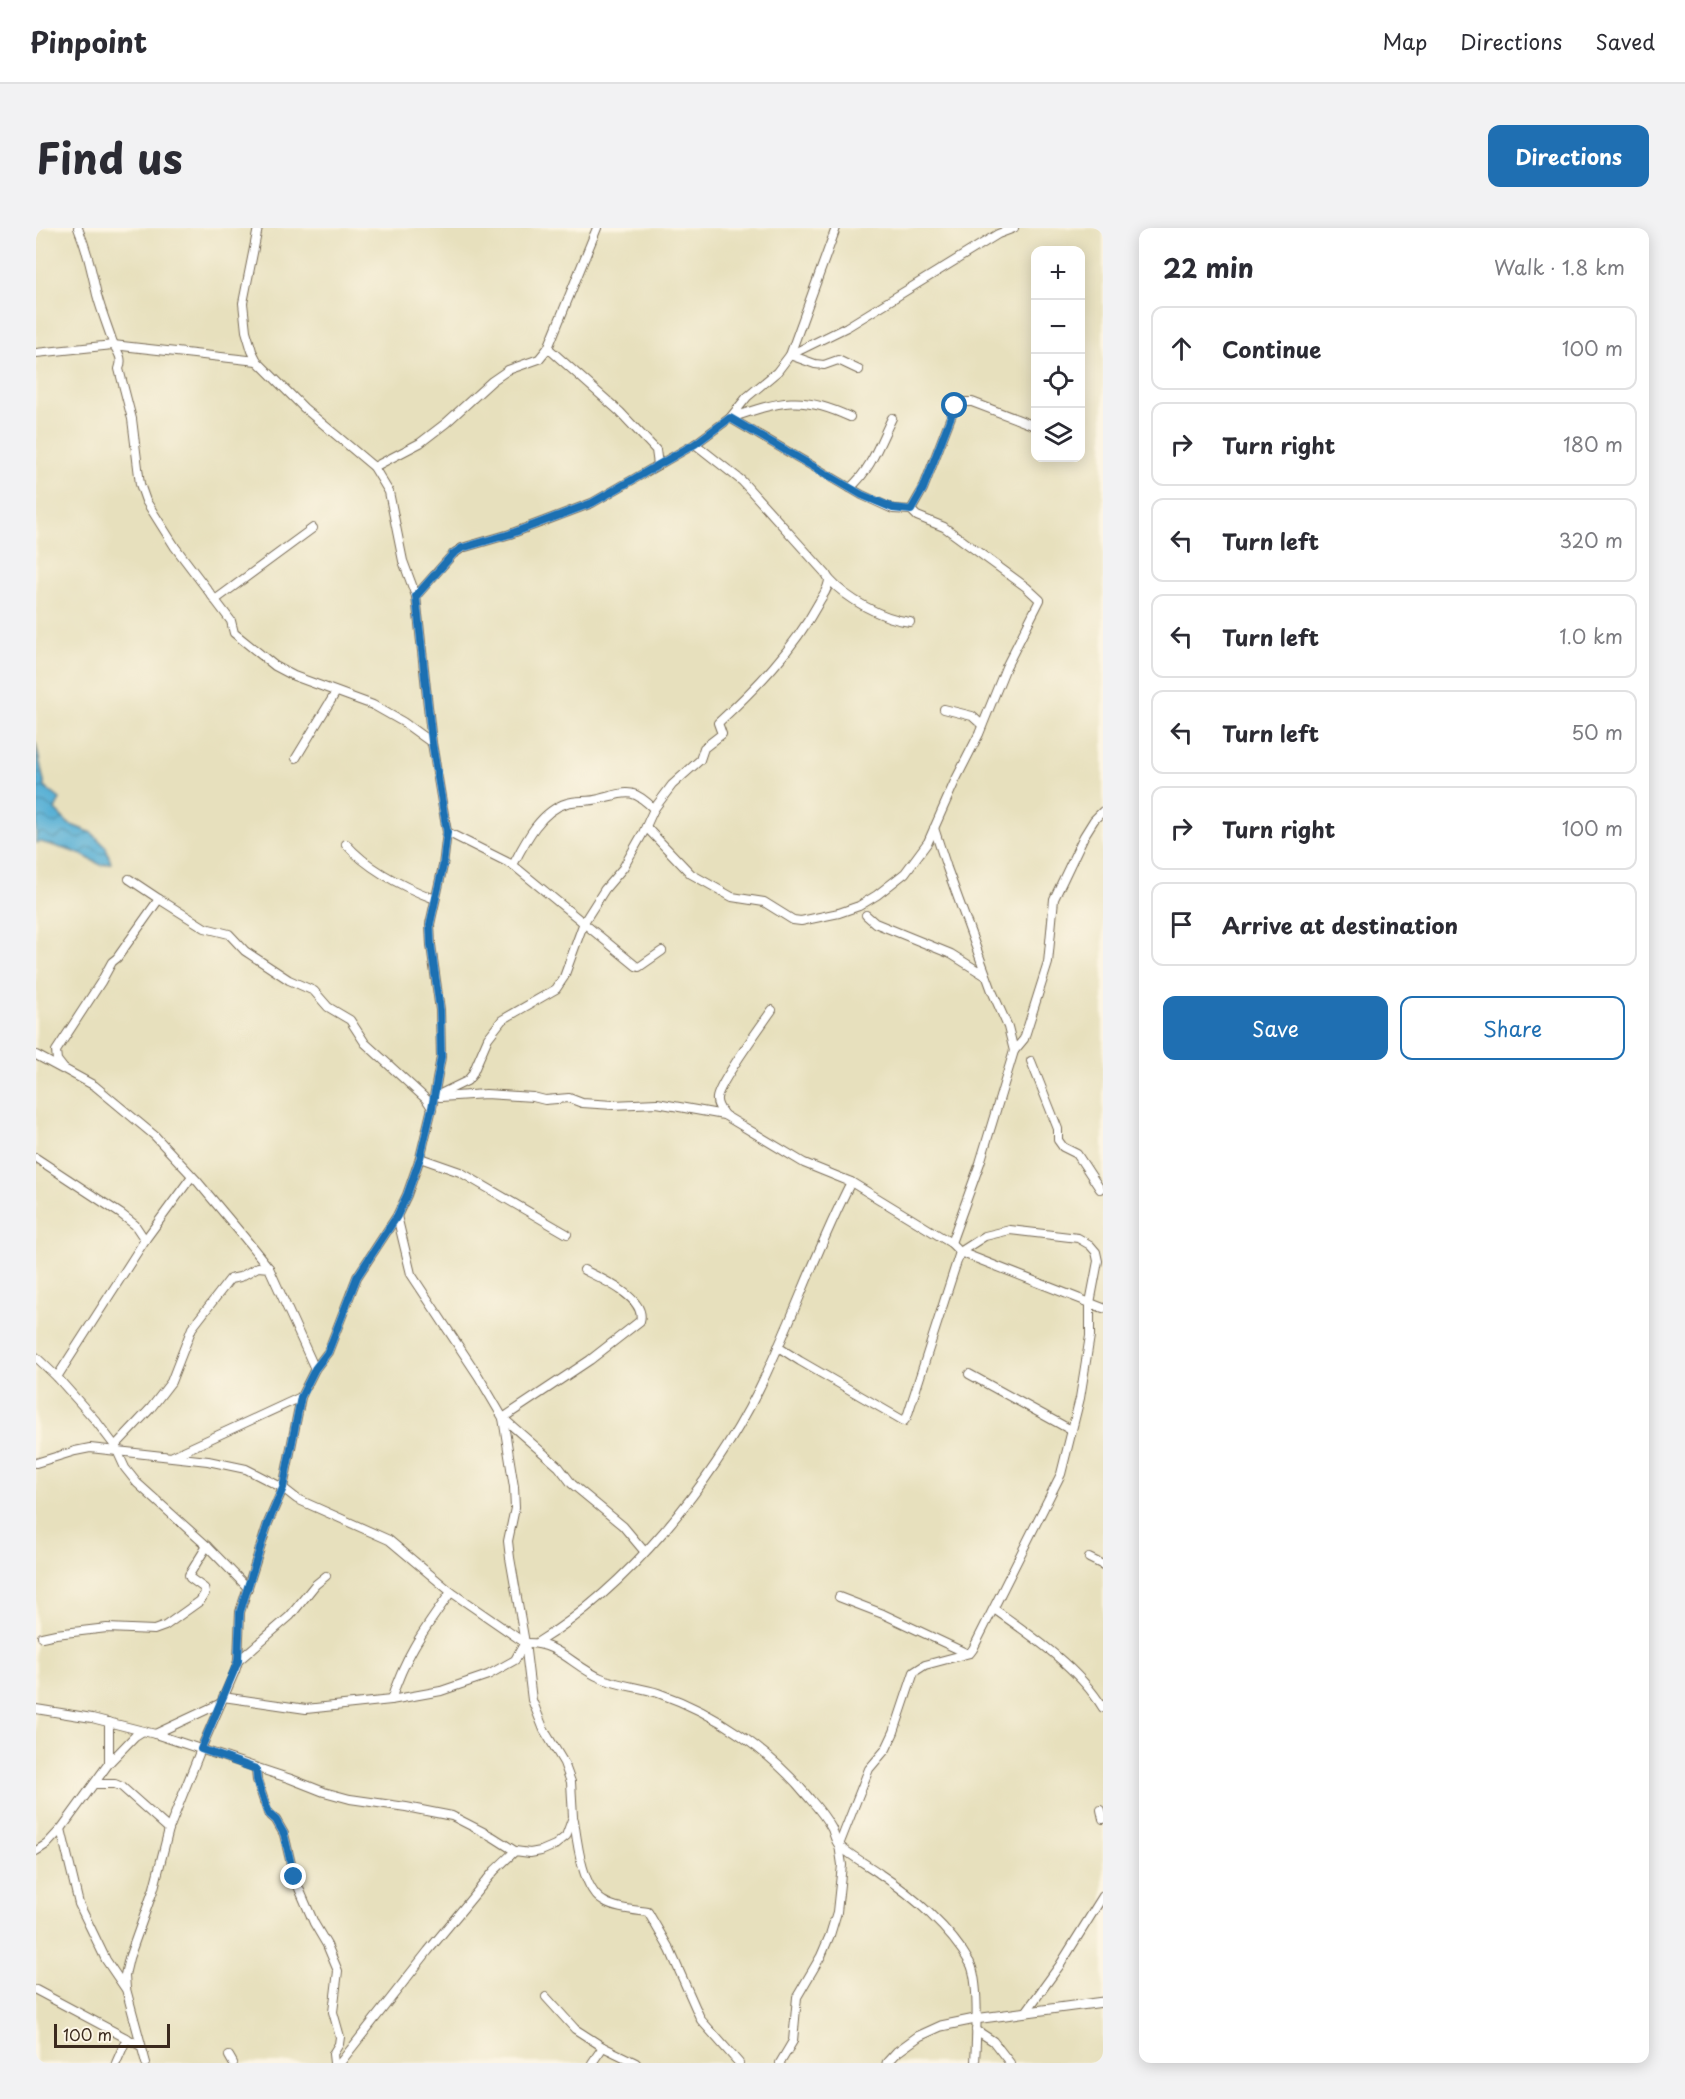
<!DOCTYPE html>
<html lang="en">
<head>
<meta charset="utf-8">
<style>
  :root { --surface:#fff; --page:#f2f2f3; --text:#2b2b33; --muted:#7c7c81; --line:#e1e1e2; --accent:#1f6fb2 }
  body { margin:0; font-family:"Playpen Sans",sans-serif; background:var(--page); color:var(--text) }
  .controls { position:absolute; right:18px; top:18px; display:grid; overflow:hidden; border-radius:12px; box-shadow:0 3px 15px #0003 }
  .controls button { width:54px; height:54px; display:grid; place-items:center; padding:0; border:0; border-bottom:2px solid var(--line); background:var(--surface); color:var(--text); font:30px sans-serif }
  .scale { position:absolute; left:18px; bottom:15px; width:116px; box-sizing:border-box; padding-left:6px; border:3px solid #3b2a1e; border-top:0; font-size:16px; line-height:21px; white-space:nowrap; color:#3b2a1e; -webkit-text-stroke:4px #fcf5e5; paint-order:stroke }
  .stop { position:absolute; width:18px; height:18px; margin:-14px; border:4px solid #1f6fb2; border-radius:50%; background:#fff }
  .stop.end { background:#1f6fb2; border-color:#fff; box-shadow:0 2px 6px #0008 }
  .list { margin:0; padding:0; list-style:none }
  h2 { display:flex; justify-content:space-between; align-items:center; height:78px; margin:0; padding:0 24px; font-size:26px }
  h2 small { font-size:20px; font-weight:400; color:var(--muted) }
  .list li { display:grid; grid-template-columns:39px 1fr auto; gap:18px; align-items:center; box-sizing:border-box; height:84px; margin:0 12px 12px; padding:0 12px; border:2px solid var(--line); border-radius:12px }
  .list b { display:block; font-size:22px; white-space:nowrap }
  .list em { font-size:20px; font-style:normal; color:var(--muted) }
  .actions { display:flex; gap:12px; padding:18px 24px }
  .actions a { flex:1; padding:14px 0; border:2px solid var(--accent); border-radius:12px; text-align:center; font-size:21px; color:var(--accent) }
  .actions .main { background:var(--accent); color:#fff }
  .icon { flex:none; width:33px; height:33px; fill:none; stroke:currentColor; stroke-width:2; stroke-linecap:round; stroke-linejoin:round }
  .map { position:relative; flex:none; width:1067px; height:1835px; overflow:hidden; border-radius:12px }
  header { display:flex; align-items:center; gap:36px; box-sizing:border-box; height:84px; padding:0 30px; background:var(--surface); border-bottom:2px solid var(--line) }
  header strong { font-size:28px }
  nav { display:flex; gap:33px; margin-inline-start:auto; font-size:21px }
  .intro { display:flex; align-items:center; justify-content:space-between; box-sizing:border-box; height:144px; padding:0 36px }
  h1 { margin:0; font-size:42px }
  .button { padding:15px 27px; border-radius:12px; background:var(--accent); color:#fff; font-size:21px; font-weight:700 }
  main { display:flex; gap:36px; padding:0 36px }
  aside { flex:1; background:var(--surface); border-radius:12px; box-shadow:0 3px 15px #0003 }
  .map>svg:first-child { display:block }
  .water { fill:url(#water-waves); stroke:#4a6d7a; stroke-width:1.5 }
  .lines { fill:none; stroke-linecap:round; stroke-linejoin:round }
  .minor-casing { stroke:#776a56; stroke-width:10 }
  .tertiary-casing { stroke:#776a56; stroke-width:11 }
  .minor { stroke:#fff; stroke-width:8 }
  .tertiary { stroke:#fff; stroke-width:9 }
  .route { stroke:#1f6fb2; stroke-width:8 }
</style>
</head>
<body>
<header>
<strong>Pinpoint</strong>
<nav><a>Map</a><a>Directions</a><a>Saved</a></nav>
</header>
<div class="intro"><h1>Find us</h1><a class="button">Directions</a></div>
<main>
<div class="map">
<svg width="1067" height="1835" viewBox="0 0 1067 1835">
  <defs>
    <pattern id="water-waves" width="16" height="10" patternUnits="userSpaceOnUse" patternTransform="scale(1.5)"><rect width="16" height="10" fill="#58b0d5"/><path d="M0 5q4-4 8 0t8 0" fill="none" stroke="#4a8fac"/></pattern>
  </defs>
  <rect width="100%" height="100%" fill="#fcf5e5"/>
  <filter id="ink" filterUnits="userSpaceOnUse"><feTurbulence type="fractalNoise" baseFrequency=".0167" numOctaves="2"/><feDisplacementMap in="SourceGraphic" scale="12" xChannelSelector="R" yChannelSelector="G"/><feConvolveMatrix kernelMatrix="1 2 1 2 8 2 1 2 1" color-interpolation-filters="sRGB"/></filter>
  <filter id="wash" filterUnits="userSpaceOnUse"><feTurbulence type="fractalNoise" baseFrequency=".008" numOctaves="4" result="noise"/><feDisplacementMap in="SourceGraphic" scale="24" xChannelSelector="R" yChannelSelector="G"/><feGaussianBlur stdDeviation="1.35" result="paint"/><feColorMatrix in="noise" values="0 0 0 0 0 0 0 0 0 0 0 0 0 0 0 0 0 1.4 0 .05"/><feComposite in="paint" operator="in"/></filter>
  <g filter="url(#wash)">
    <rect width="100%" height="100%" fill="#e7e0bd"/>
    <path class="water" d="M0,515L9,559L24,571L19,582L33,596L56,605L70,619L75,635L65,637L42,625L5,614L0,615Z"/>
  </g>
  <g filter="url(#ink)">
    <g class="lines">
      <defs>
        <g id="minor">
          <path d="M42,0C52,25 55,41 61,67C65,82 71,97 76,112C80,124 88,128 83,141L96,191L104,256L110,273L139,319L195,393L198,405L239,438L258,448L337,477L367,494L396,515"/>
          <path d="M512,120L584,184L620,222L622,237"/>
          <path d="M0,125L77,117L221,133"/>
          <path d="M754,127L811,99L962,6L978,0"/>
          <path d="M754,127L779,136L788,137L802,132L823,142"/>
          <path d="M695,190C744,173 766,166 814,189"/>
          <path d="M338,239L384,215L410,195L456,153L472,142L503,131L512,120L561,0"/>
          <path d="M814,260C835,242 844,214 856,190"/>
          <path d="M875,282L887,261L919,178L923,174H936L999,198"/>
          <path d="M793,351C811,371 846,391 874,394"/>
          <path d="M380,368L417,326L426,320L474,306L556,275L659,216L694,190L711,169L741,144L754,127L800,0"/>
          <path d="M179,372L277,300"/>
          <path d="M908,481L936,488L946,497"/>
          <path d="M260,530L300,464"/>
          <path d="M610,599L655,646L696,669L728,674L757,692L765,693L803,685L823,678L841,667L869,645L892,614L919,553L943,506L970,439L1004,372L990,359L908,299L881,288L875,282L857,281L826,267L694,190"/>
          <path d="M898,600L911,640L956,763L972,799L978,823L944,935L915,1015"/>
          <path d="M411,604L477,637L600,738L603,739L626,723"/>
          <path d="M310,616C333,642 367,659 399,671"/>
          <path d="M477,637C489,614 504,583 531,575C541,572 553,574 563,571C591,564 596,559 618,581"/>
          <path d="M93,651L123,671"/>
          <path d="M830,687L839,695L915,726L950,748"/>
          <path d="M978,823L988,811L1012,735L1018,671L1048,608L1058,592L1067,583"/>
          <path d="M0,827L26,841"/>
          <path d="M995,833L1022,901V912L1027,919L1041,926L1064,961"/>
          <path d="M398,869L431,853L436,847L452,810L466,792L520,761L528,749L548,694L569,661L587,640L607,605L618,581L636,557L664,532L668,520L686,506L682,495C720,460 757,422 782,376C786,368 793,361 793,351L790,346L706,253L659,216"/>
          <path d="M404,869L450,866L497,869L509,872L533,870L546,875L577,877L621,875L688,887L768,935L815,954L915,1015L924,1024L1067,1080"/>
          <path d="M688,887C685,882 680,877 681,870C683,855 725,798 736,782"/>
          <path d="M0,930L85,986L99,997L109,1012"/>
          <path d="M384,930L424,944L531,1006"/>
          <path d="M548,1042C564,1050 611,1070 604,1093L554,1132L467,1190L523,1239L536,1256L587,1298L608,1323"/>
          <path d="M742,1119L764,1133L868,1193L871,1189L924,1024L949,1008L974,1002L1042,1010L1054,1017L1060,1024L1062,1033L1054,1075V1108L1044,1170L1025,1246L937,1421L934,1425L889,1437L878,1444L858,1504L850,1521L833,1541L803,1617L806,1637L801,1684L794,1707L785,1728L761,1769L757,1813L744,1835"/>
          <path d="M0,1129L21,1149L60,1193L79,1218L89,1240L101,1255L171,1318L212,1360"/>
          <path d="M279,1141L233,1040L208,1009L161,953L119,908L59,858L28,841L21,832L20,823L65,754L76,734L81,730L123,671L169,700L193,706L209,723L253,752L278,763L292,779L314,792L329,815L390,871L396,880"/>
          <path d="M933,1146L1035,1202"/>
          <path d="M21,1149L109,1012L156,948"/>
          <path d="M79,1218L115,1180L135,1154L156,1100L194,1051L204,1049L222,1039L233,1040"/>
          <path d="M137,1228L265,1169"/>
          <path d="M0,1235L39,1223L54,1220L172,1233L210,1241L247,1260L261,1271L353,1312L415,1364L489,1415C523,1414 536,1438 565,1450C583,1458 604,1459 622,1465C680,1485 736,1524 774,1571C782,1580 790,1590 796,1601C798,1606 799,1613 803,1617C810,1625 835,1639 844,1646C876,1667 915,1701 934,1735C944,1754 940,1812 939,1835"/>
          <path d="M1053,1330L1067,1337"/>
          <path d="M803,1369L847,1386L930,1425"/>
          <path d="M958,1381C995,1407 1043,1440 1067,1480"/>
          <path d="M6,1409L20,1406L71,1400L118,1402L129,1398L164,1373L169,1365L168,1360L154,1350L153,1347L171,1318"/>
          <path d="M502,1414C592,1359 675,1257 722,1163C756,1094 780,1022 815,954"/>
          <path d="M202,1433L254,1388L279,1357L290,1348"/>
          <path d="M187,1469L270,1481L355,1472L405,1463L452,1447L479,1432L488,1416"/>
          <path d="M355,1472C369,1427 388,1402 415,1364"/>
          <path d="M0,1481L56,1490L119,1506L255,1551L288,1564L314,1571L370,1579L416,1588L457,1609L479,1623"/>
          <path d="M119,1506L185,1475"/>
          <path d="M73,1535V1494"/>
          <path d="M220,1541L221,1552L232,1585L240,1592L248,1606L258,1649L278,1695L291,1717L302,1743L297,1784L304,1809L303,1816L297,1826L298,1835"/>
          <path d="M59,1556H79L86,1559L133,1601"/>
          <path d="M1065,1582L1067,1591"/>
          <path d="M538,1592C541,1613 546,1661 567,1673C579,1681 598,1682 612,1684L634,1722L665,1792L703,1835"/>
          <path d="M25,1601L43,1676L70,1732L89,1760"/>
          <path d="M0,1623L11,1616L25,1601L73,1535L99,1508L107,1503"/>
          <path d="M0,1762L105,1818"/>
          <path d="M510,1769L539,1801L567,1819L600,1835"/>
          <path d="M990,1784L1024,1737L1067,1668"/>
          <path d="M940,1802L957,1813L974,1835"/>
          <path d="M193,1828L197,1835"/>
          <path d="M80,1835L91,1810"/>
          <path d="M110,1835L90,1761L89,1747L93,1730L118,1660L133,1601L165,1521L199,1443L202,1433L204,1384L232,1295L247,1260L265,1169L279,1141L292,1124L321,1049L361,988L371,967L384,930L396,880L405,829L404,782L395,717L394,696L407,638L411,604L396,515L380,368L367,333L353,264L338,239L268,180L221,133L216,123L210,103L207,75L222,0"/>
          <path d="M304,1835L392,1723L459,1642L479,1623L494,1625L505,1623L519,1617L530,1608L537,1589L535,1554L528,1535L508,1502L496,1472L489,1415L474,1330L472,1313L479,1280L478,1259L467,1190L443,1149L375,1046L361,988"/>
          <path d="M556,1835L567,1819"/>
        </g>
        <path id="tertiary" d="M851,1835L861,1824L883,1808L905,1798L939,1791L1067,1774"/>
      </defs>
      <use href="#minor" class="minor-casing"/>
      <use href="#tertiary" class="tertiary-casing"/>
      <use href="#minor" class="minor"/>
      <use href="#tertiary" class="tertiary"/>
    </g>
  </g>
  <g class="lines" filter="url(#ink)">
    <path class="route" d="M258,1649L248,1606L240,1592L232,1585L221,1552L220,1541L165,1521L202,1433L204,1384L232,1295L247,1260L265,1169L279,1141L292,1124L321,1049L361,988L371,967L384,930L396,880L405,829L404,782L395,717L394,696L407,638L411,604L396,514L380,368L417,326L426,320L474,306L556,275L659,216L694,190L826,267L857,280L875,282L887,261L919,178"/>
  </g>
</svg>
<div class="controls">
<button>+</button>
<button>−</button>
<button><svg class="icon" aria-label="locate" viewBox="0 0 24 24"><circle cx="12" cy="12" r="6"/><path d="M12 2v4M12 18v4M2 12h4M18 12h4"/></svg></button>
<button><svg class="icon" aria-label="layers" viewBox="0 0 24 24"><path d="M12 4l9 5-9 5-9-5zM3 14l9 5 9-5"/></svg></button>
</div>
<div class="scale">100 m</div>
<div class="stop" style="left:919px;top:178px"></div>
<div class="stop end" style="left:258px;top:1649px"></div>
</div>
<aside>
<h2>22 min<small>Walk · 1.8 km</small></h2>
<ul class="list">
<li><svg class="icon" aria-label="ahead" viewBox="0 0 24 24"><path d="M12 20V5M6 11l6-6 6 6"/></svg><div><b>Continue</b></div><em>100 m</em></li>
<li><svg class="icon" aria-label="right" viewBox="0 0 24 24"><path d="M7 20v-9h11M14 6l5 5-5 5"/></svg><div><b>Turn right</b></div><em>180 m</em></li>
<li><svg class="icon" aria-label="left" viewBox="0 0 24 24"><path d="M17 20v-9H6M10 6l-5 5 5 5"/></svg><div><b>Turn left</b></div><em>320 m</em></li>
<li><svg class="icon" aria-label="left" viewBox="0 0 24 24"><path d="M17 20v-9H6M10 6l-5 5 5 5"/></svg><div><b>Turn left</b></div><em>1.0 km</em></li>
<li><svg class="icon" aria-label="left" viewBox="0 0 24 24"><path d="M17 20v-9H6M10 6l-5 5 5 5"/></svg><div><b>Turn left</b></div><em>50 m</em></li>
<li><svg class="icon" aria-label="right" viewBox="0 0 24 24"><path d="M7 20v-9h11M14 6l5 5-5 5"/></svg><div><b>Turn right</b></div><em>100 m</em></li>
<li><svg class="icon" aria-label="arrive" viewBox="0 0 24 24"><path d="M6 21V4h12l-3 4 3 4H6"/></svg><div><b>Arrive at destination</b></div></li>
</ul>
<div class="actions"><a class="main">Save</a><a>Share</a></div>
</aside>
</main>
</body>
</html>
